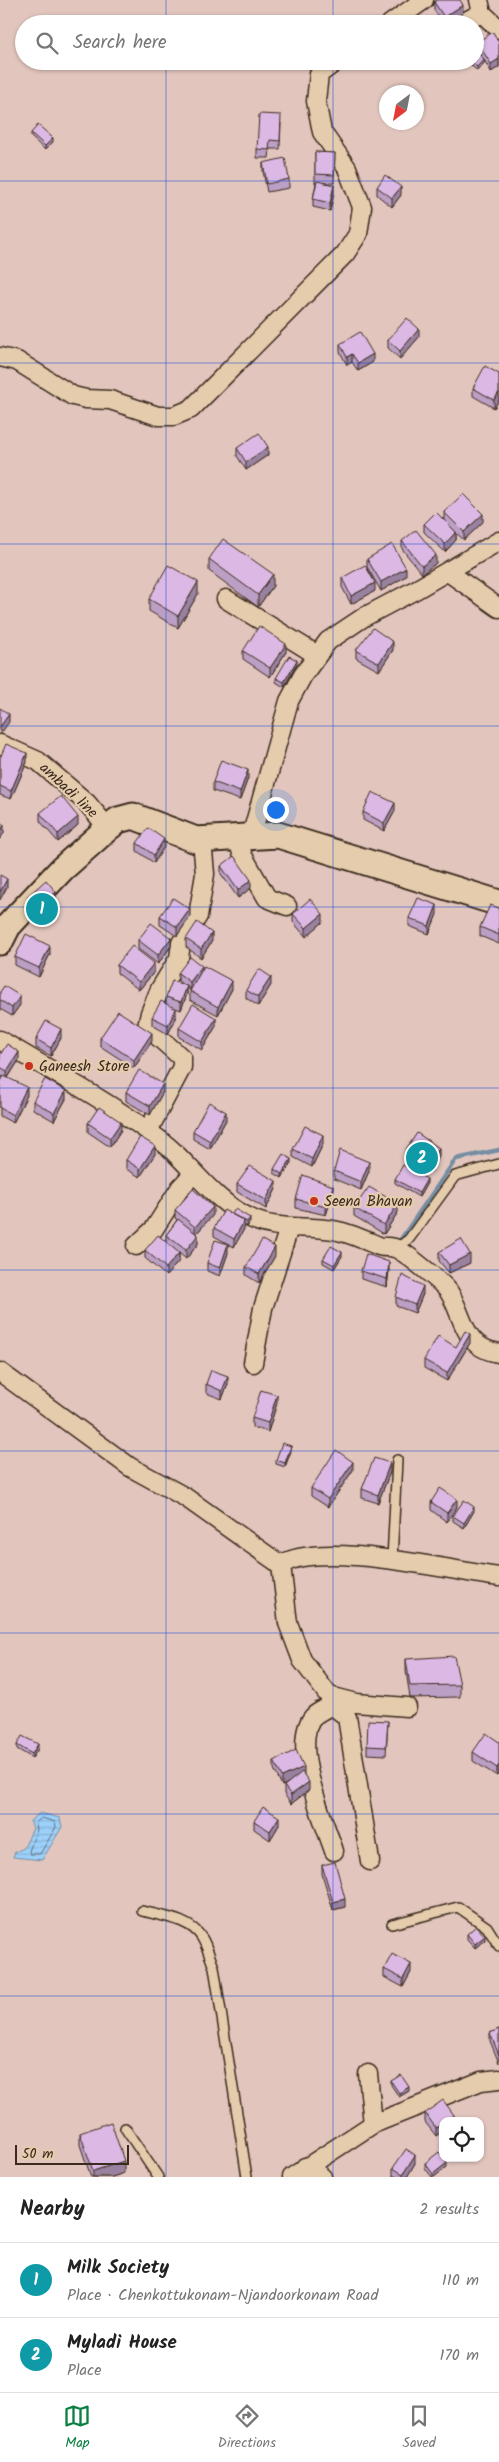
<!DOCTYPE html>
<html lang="en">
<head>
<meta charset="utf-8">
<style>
  :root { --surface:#fff; --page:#f2f2f2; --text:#222; --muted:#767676; --line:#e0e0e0; --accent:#0b8043 }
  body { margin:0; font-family:Kalam,sans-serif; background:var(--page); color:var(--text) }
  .controls { position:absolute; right:15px; bottom:15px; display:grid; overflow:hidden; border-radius:10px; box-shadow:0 1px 4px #0004 }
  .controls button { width:45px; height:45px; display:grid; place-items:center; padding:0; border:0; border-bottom:1px solid var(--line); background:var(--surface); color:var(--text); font:25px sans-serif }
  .compass { position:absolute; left:379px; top:85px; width:45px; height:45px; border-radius:50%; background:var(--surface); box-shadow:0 1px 4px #0004; rotate:212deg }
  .scale { position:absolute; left:15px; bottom:12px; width:114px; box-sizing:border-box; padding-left:5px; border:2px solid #3b2a1e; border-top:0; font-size:14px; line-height:18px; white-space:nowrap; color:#3b2a1e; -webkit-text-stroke:4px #e5ccad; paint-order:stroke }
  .you { position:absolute; left:275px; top:809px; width:18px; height:18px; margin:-12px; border:4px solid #fff; border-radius:50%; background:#1a73e8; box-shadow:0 0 0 8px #1a73e833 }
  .badge { display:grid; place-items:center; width:32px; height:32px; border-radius:50%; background:var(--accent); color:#fff; font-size:16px; font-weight:700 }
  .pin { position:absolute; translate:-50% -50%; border:2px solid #fff; box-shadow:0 1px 5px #0006 }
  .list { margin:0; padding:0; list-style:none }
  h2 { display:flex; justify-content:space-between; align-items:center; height:65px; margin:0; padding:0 20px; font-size:21px }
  h2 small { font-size:16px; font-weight:400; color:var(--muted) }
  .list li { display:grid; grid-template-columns:32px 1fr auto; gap:15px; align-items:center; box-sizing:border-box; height:75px; padding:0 20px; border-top:1px solid var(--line) }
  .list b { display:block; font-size:19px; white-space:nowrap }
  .list p { margin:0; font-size:16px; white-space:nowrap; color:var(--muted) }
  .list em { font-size:16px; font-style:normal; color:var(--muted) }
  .icon { flex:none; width:28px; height:28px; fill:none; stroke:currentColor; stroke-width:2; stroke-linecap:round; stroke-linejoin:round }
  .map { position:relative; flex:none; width:499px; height:2177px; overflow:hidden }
  .search { position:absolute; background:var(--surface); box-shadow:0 1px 4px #0004; left:15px; right:15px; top:15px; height:55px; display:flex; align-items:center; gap:12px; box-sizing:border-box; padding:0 18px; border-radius:28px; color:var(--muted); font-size:19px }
  .sheet { height:215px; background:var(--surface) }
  nav { display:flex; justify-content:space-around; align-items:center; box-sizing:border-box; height:70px; border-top:1px solid var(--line); background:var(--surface); font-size:14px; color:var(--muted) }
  nav a { display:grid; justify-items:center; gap:2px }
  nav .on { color:var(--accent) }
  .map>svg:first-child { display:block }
  .water { fill:url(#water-rules); stroke:#758ea3 }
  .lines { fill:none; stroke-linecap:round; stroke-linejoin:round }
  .shore { stroke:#626d76; stroke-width:1 }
  .stream { stroke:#758ea3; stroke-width:4.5 }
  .service-casing { stroke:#3b2a1e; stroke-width:12 }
  .minor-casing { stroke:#3b2a1e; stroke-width:21 }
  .secondary-casing { stroke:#3b2a1e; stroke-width:29 }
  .service { stroke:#e5ccad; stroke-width:9 }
  .minor { stroke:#e5ccad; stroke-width:18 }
  .secondary { stroke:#e5ccad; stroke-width:25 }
  .wall { fill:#bc9fc4; stroke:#3b2a1e }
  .shaded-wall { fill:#9982a0; stroke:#3b2a1e }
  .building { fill:#dbb9e4; stroke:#3b2a1e }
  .grid { fill:none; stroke:#1d4ed8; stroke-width:1; stroke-opacity:0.55 }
  .poi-dot { fill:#c8321e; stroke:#e5ccad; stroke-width:2 }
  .labels { text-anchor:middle; stroke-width:4.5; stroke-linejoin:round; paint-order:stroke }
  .street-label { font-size:15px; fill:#3b2a1e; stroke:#e5ccad }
  .poi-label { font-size:15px; fill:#3b2a1e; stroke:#e5ccad; text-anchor:start }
</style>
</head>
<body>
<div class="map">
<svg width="499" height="2177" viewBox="0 0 499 2177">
  <defs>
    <pattern id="water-rules" width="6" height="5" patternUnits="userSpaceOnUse" patternTransform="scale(1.25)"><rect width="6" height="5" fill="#9cd1fb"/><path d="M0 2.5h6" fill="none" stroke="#87b4d7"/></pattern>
  </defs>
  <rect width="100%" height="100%" fill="#e2c6be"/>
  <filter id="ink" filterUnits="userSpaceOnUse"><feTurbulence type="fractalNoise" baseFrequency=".02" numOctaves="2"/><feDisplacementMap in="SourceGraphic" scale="10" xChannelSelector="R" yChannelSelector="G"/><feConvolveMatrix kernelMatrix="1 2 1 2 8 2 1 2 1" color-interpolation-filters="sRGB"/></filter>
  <g filter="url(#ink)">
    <path class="water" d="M40,1813L60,1818L62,1827L42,1860L13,1857L15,1852L24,1848L33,1828L30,1821Z"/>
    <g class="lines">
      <path class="shore" d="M42,1818L55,1822L56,1827L40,1854H30L29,1851L37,1830L36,1823Z"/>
      <path class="stream" d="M401,1239L456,1159L499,1150"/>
      <defs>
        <g id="service">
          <path d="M397,1248L409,1239L455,1176L499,1164"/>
          <path d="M392,1560L397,1460"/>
          <path d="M142,1911C161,1916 191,1919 202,1938C207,1946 210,1958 214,1967L247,2177"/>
          <path d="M392,1924L458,1907L487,1927L499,1946"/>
          <path d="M125,2128L158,2177"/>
        </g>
        <g id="minor">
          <path d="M479,0L482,13L499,29"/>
          <path d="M390,24L424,0"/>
          <path d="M460,24L482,13"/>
          <path d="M0,357L17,361L73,396L86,399L110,400L158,416H174L191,409L345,254L358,234L362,207L347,168L322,132L316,101L319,74L337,61"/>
          <path d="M448,572L499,608"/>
          <path d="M226,599L317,655"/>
          <path d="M0,744L38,761L87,803L108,828"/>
          <path d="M251,837L289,701L303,675L328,641L364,617L417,589L499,541"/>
          <path d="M237,838L243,856L267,898L287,906"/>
          <path d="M0,1040C49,1070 101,1097 148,1131C157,1138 169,1146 177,1155C199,1177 219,1203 248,1217C273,1230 298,1226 325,1229C343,1230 362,1239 379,1246C384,1248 392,1246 397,1249C406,1253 444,1284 449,1292C464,1315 462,1348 499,1353"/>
          <path d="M148,1131L182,1067V1058L147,1027L150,1013L160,989L179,958L181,943L198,916L205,874L202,840"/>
          <path d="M136,1246L154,1229L180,1188L194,1173"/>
          <path d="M253,1363L263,1308L289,1228"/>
          <path d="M0,1372L130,1467L185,1497L281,1565"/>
          <path d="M329,1696L356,1703L407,1707"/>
          <path d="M332,1705C327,1708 320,1711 315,1715C288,1740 324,1821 334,1851"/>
          <path d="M370,1861L347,1717L332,1705L329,1696L302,1660L288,1623L281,1565C317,1539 453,1571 499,1577"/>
          <path d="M368,2074L373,2124"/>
          <path d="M305,2167L322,2177"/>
          <path d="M292,2177L373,2124L481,2081L499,2079"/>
        </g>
        <path id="secondary" d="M0,942L8,926L62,869L108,828L118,820L133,816L196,840L278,835L499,903"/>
      </defs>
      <use href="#service" class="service-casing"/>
      <use href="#minor" class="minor-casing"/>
      <use href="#secondary" class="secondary-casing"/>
      <use href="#service" class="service"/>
      <use href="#minor" class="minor"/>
      <use href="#secondary" class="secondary"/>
    </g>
    <g class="wall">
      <path d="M434,2L463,13L446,24H443L434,10Z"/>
      <path d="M477,42L499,43V67L491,72L484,60V63L477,71L470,64V61H475L482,57L477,50Z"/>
      <path d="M281,123L280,149H270L269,158H257V149Z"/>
      <path d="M31,133L53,142L45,150L31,137Z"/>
      <path d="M315,152L335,153L334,183H324L334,193L330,211L313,207V199L316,183H315Z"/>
      <path d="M263,163L289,179V188L267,192L263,171Z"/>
      <path d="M377,187L401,195L392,207L377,195Z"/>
      <path d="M419,337L400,359L388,348V340Z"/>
      <path d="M340,344L373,362L358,371L352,362L347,365L340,352Z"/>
      <path d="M499,374V400L494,408L473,396V388Z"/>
      <path d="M237,448L268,455L246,470L237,456Z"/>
      <path d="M444,512L483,522L464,540L456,533V540L445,552L424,532V524L444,520Z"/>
      <path d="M402,541L436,563L422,574L402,549Z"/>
      <path d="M209,559L273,586L258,607L209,571Z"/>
      <path d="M367,559L406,576L381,591L367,567Z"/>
      <path d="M342,578L375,591L351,604L342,587Z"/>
      <path d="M198,594L178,628L149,611V599Z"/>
      <path d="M356,650H393L379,671L356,658Z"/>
      <path d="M243,651L286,652L270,677L243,659Z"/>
      <path d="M297,664L284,687L276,682V678Z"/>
      <path d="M0,758L27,762L11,799L0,795Z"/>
      <path d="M248,778L240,800L213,791V782Z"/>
      <path d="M395,811L384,831L363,820V812Z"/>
      <path d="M40,813L78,825L58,842L40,821Z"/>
      <path d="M137,843L164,847L154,863L137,851Z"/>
      <path d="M221,866L251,888L238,898L221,874Z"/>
      <path d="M28,896L56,907L38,923L28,912Z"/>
      <path d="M499,908V944L480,936V927Z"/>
      <path d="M293,914L323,922L306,937L293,922Z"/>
      <path d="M437,914L429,934L409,926V918Z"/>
      <path d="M160,916L190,917L177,936L160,925Z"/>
      <path d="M186,939L212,941L201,958L186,947Z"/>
      <path d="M138,940L171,946L158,964L138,949Z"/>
      <path d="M50,954L39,977L15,965V957Z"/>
      <path d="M117,965L154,972L139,990L117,973Z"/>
      <path d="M202,969L232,989L218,1015L190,1000V991L192,988L190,990L187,988V994L181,1010L173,1007L176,1018L168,1034L152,1025V1017L166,1004V997L182,984L178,981V973Z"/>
      <path d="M271,985L258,1006L246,998V990Z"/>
      <path d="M0,992L20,1005L12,1016L0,1009Z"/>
      <path d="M216,1026L202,1050L179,1037V1028Z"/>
      <path d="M61,1038L51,1056L36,1048V1039Z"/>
      <path d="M100,1038L152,1041L134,1068L100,1046Z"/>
      <path d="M0,1055L19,1060L8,1078L27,1095L13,1123L0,1116V1083L3,1077L0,1075Z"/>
      <path d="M126,1092H163L150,1115L126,1101Z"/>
      <path d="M66,1099L54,1121L33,1109V1101Z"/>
      <path d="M226,1120L210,1149L193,1139V1131Z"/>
      <path d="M88,1123L121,1130L110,1147L88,1132Z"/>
      <path d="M323,1144L312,1167L293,1157V1149Z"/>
      <path d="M405,1151L439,1156L431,1172L405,1159Z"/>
      <path d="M155,1154L140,1177L126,1169V1160Z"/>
      <path d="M291,1163L282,1178L274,1173V1169Z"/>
      <path d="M334,1171H369L361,1190L334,1179Z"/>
      <path d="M395,1179L427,1183L419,1197L395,1183Z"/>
      <path d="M237,1184L276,1189L266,1209L237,1192Z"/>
      <path d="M333,1194L326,1215L296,1208V1199Z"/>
      <path d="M354,1208L398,1212L384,1234L354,1216Z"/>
      <path d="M175,1210L213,1215L196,1234L198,1244L186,1259L179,1253V1261L166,1276L145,1258V1250L166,1242V1235L177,1220L175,1218Z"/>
      <path d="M232,1214L250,1222L247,1227L244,1225V1229L234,1247L214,1236V1228Z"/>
      <path d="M439,1252L470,1263L449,1273L439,1261Z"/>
      <path d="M228,1253L220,1276L207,1271V1263Z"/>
      <path d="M275,1256L259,1283L246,1275V1267Z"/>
      <path d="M342,1256L334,1269L323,1263V1259Z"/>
      <path d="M389,1270L387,1287L361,1279V1271Z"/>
      <path d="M423,1294L415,1313L396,1306V1297Z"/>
      <path d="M470,1343L447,1381L424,1368V1360L456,1347Z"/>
      <path d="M206,1384H228L222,1399L206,1393Z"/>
      <path d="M277,1403L268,1432L252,1427V1418Z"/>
      <path d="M291,1451L285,1467L276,1464V1460Z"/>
      <path d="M353,1470L328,1507L311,1496V1488Z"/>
      <path d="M390,1472L378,1503L362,1498V1489Z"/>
      <path d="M431,1502L457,1507L447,1522L431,1510Z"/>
      <path d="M474,1511L464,1528L453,1521V1516Z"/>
      <path d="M406,1659L460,1685V1697L410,1698L406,1671Z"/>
      <path d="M388,1721L386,1755L367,1754V1746Z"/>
      <path d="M499,1742L497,1776L473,1761V1752Z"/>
      <path d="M17,1745L38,1749L32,1758L17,1749Z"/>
      <path d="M274,1761L304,1775L309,1790L291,1804L284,1794V1786L289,1782L282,1786L274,1769Z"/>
      <path d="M254,1821L279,1825L270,1840L254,1829Z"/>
      <path d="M322,1865L345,1907L333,1910L322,1874Z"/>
      <path d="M467,1934L485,1940L475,1948L467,1939Z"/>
      <path d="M384,1969L411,1972L403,1987L384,1977Z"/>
      <path d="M499,2029V2063L490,2041V2033Z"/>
      <path d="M391,2081L409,2091L399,2097L391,2085Z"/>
      <path d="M425,2113L454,2121L436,2136L425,2122Z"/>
      <path d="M80,2133L124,2173L112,2177H91L80,2145Z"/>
      <path d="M415,2163L407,2177L393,2176V2168Z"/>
      <path d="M425,2163L447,2167L434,2177H432L425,2168Z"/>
    </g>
    <g class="shaded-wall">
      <path d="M463,5V13L446,24H444V17Z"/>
      <path d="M484,59V63L477,71V67Z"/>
      <path d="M499,59V67L491,72V64Z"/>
      <path d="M53,138V142L45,150V146Z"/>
      <path d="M334,185V193L330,211V203Z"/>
      <path d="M401,187V195L392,207V198Z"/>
      <path d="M419,329V337L400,359V351Z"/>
      <path d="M352,354V362L347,365V357Z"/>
      <path d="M373,354V362L358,371V363Z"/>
      <path d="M499,392V400L494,408V400Z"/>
      <path d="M268,447V455L246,470V462Z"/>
      <path d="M483,514V522L464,540V532Z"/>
      <path d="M456,532V540L445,552V544Z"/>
      <path d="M436,555V563L422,574V566Z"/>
      <path d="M406,568V576L381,591V582Z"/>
      <path d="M273,574V586L258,607V595Z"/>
      <path d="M198,582V594L178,628V616Z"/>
      <path d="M375,583V591L351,604V596Z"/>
      <path d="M393,642V650L379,671V663Z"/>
      <path d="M286,644V652L270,677V668Z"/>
      <path d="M297,660V664L284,687V682Z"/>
      <path d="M9,714V722L0,735V727Z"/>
      <path d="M27,753V762L11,799V791Z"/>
      <path d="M248,770V778L240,800V792Z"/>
      <path d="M395,803V811L384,831V823Z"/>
      <path d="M78,817V825L58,842V834Z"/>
      <path d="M4,825V833L0,839V831Z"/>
      <path d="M164,839V847L154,863V855Z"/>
      <path d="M7,879V887L0,900V892Z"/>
      <path d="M251,880V888L238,898V890Z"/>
      <path d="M56,892V907L38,923V908Z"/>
      <path d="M437,905V914L429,934V926Z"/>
      <path d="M190,909V917L177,936V927Z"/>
      <path d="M323,914V922L306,937V928Z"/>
      <path d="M212,933V941L201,958V949Z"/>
      <path d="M171,938V946L158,964V955Z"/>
      <path d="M50,946V954L39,977V968Z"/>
      <path d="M154,963V972L139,990V982Z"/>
      <path d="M202,966V975L190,990V982Z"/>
      <path d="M271,977V985L258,1006V997Z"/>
      <path d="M232,981V989L218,1015V1007Z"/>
      <path d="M187,986V994L181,1010V1002Z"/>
      <path d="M20,996V1005L12,1016V1008Z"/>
      <path d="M176,1009V1018L168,1034V1025Z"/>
      <path d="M216,1018V1026L202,1050V1042Z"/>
      <path d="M61,1029V1038L51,1056V1048Z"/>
      <path d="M152,1033V1041L134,1068V1060Z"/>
      <path d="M19,1052V1060L7,1079V1071Z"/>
      <path d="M163,1084V1092L150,1115V1106Z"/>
      <path d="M27,1087V1095L13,1123V1115Z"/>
      <path d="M66,1091V1099L54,1121V1113Z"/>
      <path d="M226,1112V1120L210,1149V1141Z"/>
      <path d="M121,1122V1130L110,1147V1138Z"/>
      <path d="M323,1135V1144L312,1167V1159Z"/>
      <path d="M155,1146V1154L140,1177V1169Z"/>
      <path d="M439,1148V1156L431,1172V1164Z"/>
      <path d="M291,1159V1163L282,1178V1174Z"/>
      <path d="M369,1162V1171L361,1190V1182Z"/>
      <path d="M427,1179V1183L419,1197V1193Z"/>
      <path d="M276,1181V1189L266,1209V1200Z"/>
      <path d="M333,1186V1194L326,1215V1207Z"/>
      <path d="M398,1204V1212L384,1234V1225Z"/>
      <path d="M213,1207V1215L195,1235V1227Z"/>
      <path d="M250,1218V1222L247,1227V1222Z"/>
      <path d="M244,1221V1229L234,1247V1239Z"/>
      <path d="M198,1235V1244L186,1259V1250Z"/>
      <path d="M228,1244V1253L220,1276V1268Z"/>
      <path d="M275,1247V1256L259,1283V1274Z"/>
      <path d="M342,1252V1256L334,1269V1265Z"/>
      <path d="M179,1253V1261L166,1276V1268Z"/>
      <path d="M470,1254V1263L449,1273V1265Z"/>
      <path d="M389,1262V1270L387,1287V1279Z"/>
      <path d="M423,1286V1294L415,1313V1305Z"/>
      <path d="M470,1334V1343L447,1381V1373Z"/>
      <path d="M228,1376V1384L222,1399V1391Z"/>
      <path d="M277,1395V1403L268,1432V1423Z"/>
      <path d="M291,1446V1451L285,1467V1463Z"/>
      <path d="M353,1462V1470L328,1507V1499Z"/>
      <path d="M390,1463V1472L378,1503V1495Z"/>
      <path d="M457,1499V1507L447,1522V1513Z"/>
      <path d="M474,1507V1511L464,1528V1523Z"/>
      <path d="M38,1744V1749L32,1758V1754Z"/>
      <path d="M499,1765V1773L497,1776V1768Z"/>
      <path d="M304,1767V1775L282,1786V1777Z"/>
      <path d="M309,1782V1790L291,1804V1795Z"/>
      <path d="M279,1817V1825L270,1840V1831Z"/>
      <path d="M345,1899V1907L333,1910V1902Z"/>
      <path d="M485,1936V1940L475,1948V1944Z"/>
      <path d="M411,1964V1972L403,1987V1979Z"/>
      <path d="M409,2087V2091L399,2097V2093Z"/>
      <path d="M454,2115V2121H446Z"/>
      <path d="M443,2123V2131L436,2136V2128Z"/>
      <path d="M415,2155V2163L407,2177H403V2174Z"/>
      <path d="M124,2161V2173L112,2177H93V2171Z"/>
      <path d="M447,2163V2167L434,2177H433V2174Z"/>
    </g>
    <g class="building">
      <path d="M437,0H460L463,5L444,17L434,2Z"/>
      <path d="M493,32L499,43V59L491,64L477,42Z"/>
      <path d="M477,52L484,59L477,67L471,61H475V54Z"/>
      <path d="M259,114L281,115L280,141L270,140L269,150L257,149Z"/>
      <path d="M38,125L53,138L45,146L31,133Z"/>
      <path d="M315,152L335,153L334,175L315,174Z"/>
      <path d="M285,158L289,179L267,184L263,163Z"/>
      <path d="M385,175L401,187L392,198L377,187Z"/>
      <path d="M317,181L334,185L330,203L313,199Z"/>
      <path d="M407,318L419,329L400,351L388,340Z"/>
      <path d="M360,332L373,354L358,363L352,354L347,357L340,344Z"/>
      <path d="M485,366L499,374V392L494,400L473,388Z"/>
      <path d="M259,433L268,447L246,462L237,448Z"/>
      <path d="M463,494L483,514L464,532L444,512Z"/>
      <path d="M436,512L456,532L445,544L424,524Z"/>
      <path d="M416,530L436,555L422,566L402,541Z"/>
      <path d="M223,539L273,574L258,595L209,559Z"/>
      <path d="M392,544L406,568L381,582L367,559Z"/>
      <path d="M168,565L198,582L178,616L149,599Z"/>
      <path d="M365,565L375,583L351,596L342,578Z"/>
      <path d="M259,626L286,644L270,668L243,651Z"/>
      <path d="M373,628L393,642L379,663L356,650Z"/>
      <path d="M289,656L297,660L284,682L276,678Z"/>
      <path d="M0,708L9,714L0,727Z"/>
      <path d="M6,744L27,753L11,791L0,786V758Z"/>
      <path d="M221,760L248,770L240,792L213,782Z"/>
      <path d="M372,792L395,803L384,823L363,812Z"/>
      <path d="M61,796L78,817L58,834L40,813Z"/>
      <path d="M0,823L4,825L0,831Z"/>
      <path d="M148,828L164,839L154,855L137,843Z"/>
      <path d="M234,856L251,880L238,890L221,866Z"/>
      <path d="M0,875L7,879L0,892Z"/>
      <path d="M46,880L56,892L38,908L28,896Z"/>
      <path d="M173,898L190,909L177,927L160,916Z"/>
      <path d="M418,898L437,905L429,926L409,918Z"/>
      <path d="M310,899L323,914L306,928L293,914Z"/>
      <path d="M490,905L499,908V935L480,927Z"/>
      <path d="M197,922L212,933L201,949L186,939Z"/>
      <path d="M151,923L171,938L158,955L138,940Z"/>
      <path d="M26,934L50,946L39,968L15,957Z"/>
      <path d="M132,946L154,963L139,982L117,965Z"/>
      <path d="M190,957L202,966L190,982L178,973Z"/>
      <path d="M204,966L232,981L218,1007L190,991Z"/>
      <path d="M259,969L271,977L258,997L246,990Z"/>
      <path d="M172,981L187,986L181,1002L166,997Z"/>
      <path d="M4,986L20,996L12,1008L0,1000V992Z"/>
      <path d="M161,1001L176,1009L168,1025L152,1017Z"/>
      <path d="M193,1004L216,1018L202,1042L179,1028Z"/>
      <path d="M118,1011L152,1033L134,1060L100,1038Z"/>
      <path d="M46,1021L61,1029L51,1048L36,1039Z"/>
      <path d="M7,1044L19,1052L7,1071L0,1067V1055Z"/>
      <path d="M139,1070L163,1084L150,1106L126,1092Z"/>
      <path d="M4,1076L27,1087L13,1115L0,1108V1083Z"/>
      <path d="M45,1079L66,1091L54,1113L33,1101Z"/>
      <path d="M209,1102L226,1112L210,1141L193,1131Z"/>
      <path d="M99,1107L121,1122L110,1138L88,1123Z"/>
      <path d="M305,1126L323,1135L312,1159L293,1149Z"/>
      <path d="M417,1133L439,1148L431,1164L405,1151Z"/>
      <path d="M140,1137L155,1146L140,1169L126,1160Z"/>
      <path d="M340,1150L369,1162L361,1182L334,1171Z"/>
      <path d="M283,1154L291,1159L282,1174L274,1169Z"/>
      <path d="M403,1165L427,1179L419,1193L395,1179Z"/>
      <path d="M250,1166L276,1181L266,1200L237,1184Z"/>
      <path d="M303,1175L333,1186L326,1207L296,1199Z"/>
      <path d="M369,1187L398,1204L384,1225L354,1208Z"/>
      <path d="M193,1189L213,1207L195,1227L175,1210Z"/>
      <path d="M235,1209L250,1218L247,1222L232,1214Z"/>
      <path d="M224,1210L244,1221L234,1239L214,1228Z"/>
      <path d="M178,1219L198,1235L186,1250L166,1235Z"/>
      <path d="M158,1235L179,1253L166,1268L145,1250Z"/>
      <path d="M461,1239L470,1254L449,1265L439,1252Z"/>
      <path d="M215,1240L228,1244L220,1268L207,1263Z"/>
      <path d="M262,1240L275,1247L259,1274L246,1267Z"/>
      <path d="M331,1246L342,1252L334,1265L323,1259Z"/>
      <path d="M366,1254L389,1262L387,1279L361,1271Z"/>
      <path d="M402,1275L423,1286L415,1305L396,1297Z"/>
      <path d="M465,1331L470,1334L447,1373L424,1360L438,1336L456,1347Z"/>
      <path d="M211,1370L228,1376L222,1391L206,1384Z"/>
      <path d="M261,1390L277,1395L268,1423L252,1418Z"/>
      <path d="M282,1443L291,1446L285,1463L276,1460Z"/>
      <path d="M336,1450L353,1462L328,1499L311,1488Z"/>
      <path d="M374,1458L390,1463L378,1495L362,1489Z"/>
      <path d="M440,1488L457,1499L447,1513L431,1502Z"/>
      <path d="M464,1500L474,1507L464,1523L453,1516Z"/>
      <path d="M454,1656L460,1685L410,1686L406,1659Z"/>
      <path d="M368,1720L388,1721L386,1747L367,1746Z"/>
      <path d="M486,1733L499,1742V1765L497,1768L473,1752Z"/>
      <path d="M22,1736L38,1744L32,1754L17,1745Z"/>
      <path d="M296,1750L304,1767L282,1777L274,1761Z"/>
      <path d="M302,1772L309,1782L291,1795L284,1786Z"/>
      <path d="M263,1807L279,1817L270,1831L254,1821Z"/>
      <path d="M335,1862L345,1899L333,1902L322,1865Z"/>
      <path d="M476,1926L485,1936L475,1944L467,1934Z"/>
      <path d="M392,1954L411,1964L403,1979L384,1969Z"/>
      <path d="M499,2029V2055L490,2033Z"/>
      <path d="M401,2075L409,2087L399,2093L391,2081Z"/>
      <path d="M443,2100L454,2115L446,2121H443V2123L436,2128L425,2113Z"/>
      <path d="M111,2122L124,2161L93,2171L80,2133Z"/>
      <path d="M406,2149L415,2155L403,2174L393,2168Z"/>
      <path d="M439,2152L443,2157V2158H444L447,2163L433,2174L425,2163Z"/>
    </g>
  </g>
  <path class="grid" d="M166,0V24M333,0V24M166,61V2177M333,61V2177M0,181H499M0,363H499M0,544H499M0,726H499M0,907H499M0,1088H499M0,1270H499M0,1451H499M0,1633H499M0,1814H499M0,1996H499"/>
  <g class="poi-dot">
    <circle cx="29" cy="1066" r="5"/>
    <circle cx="314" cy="1201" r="5"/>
  </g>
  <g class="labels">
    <g class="street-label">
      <text transform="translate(69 790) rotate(43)" y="5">ambadi line</text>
    </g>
    <g class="poi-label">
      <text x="39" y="1071">Ganeesh Store</text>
      <text x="324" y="1206">Seena Bhavan</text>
    </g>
  </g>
</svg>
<div class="controls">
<button><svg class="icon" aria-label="locate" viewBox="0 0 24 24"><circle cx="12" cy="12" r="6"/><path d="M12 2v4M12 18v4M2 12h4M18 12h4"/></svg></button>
</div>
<svg class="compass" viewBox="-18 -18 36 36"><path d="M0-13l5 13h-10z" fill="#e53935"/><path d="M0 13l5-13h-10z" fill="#767676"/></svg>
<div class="scale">50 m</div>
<div class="you"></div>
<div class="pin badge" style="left:42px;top:909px;background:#0f9aa8">1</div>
<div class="pin badge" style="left:422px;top:1158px;background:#0f9aa8">2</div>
<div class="search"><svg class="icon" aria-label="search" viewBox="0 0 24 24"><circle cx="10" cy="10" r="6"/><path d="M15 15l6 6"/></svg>Search here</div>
</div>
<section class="sheet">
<h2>Nearby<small>2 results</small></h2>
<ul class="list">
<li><span class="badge" style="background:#0f9aa8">1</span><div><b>Milk Society</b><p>Place · Chenkottukonam-Njandoorkonam Road</p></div><em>110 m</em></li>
<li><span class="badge" style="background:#0f9aa8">2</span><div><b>Myladi House</b><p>Place</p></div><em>170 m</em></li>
</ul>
</section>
<nav>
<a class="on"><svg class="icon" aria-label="map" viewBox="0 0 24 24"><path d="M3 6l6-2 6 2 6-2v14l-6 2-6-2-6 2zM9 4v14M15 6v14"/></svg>Map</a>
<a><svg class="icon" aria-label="directions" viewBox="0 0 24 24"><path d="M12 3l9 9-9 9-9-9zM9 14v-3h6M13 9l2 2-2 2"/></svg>Directions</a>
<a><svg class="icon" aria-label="saved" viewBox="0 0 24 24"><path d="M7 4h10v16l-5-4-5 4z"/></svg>Saved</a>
</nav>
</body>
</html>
